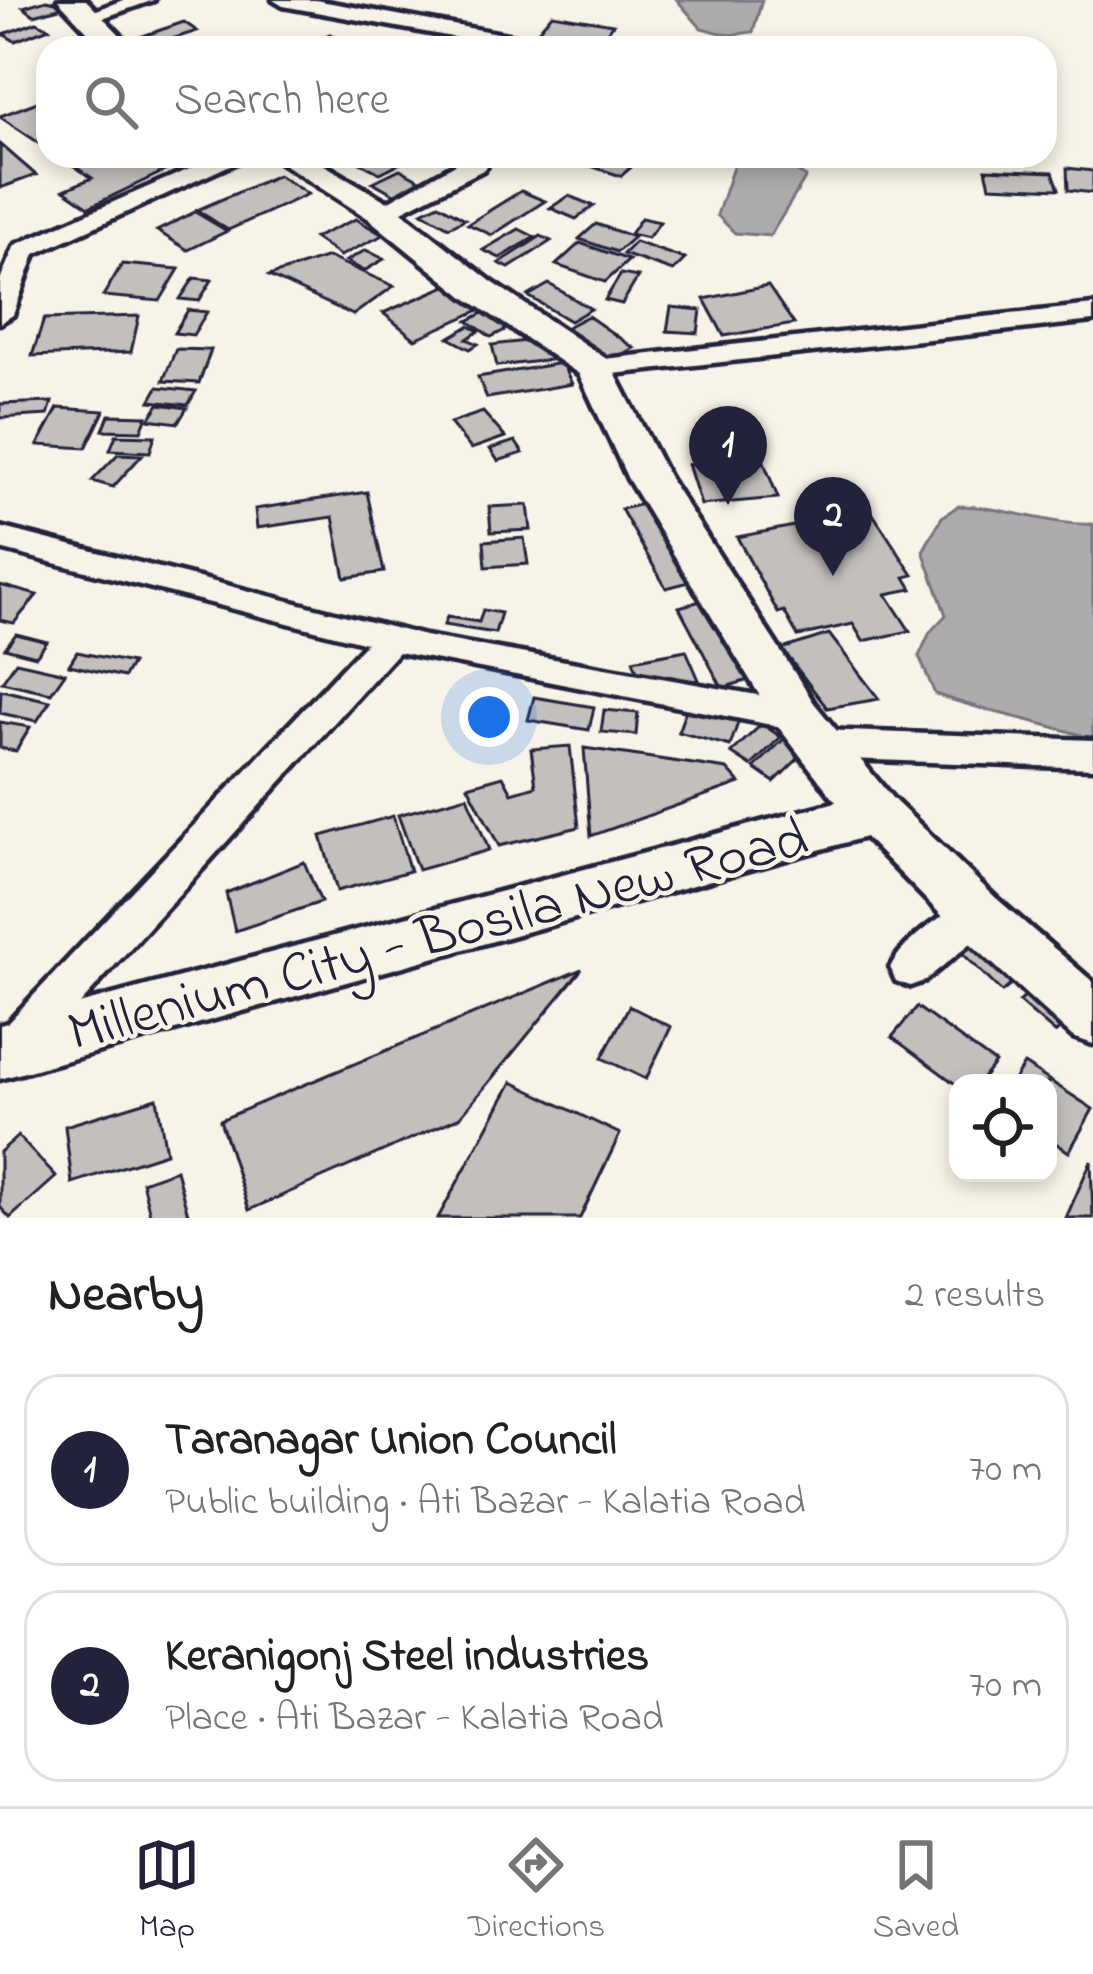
<!DOCTYPE html>
<html lang="en">
<head>
<meta charset="utf-8">
<style>
  :root { --surface:#fff; --page:#f2f2f2; --text:#202124; --muted:#757577; --line:#e0e0e0; --accent:#22223b }
  body { margin:0; font-family:"Indie Flower",sans-serif; background:var(--page); color:var(--text) }
  .controls { position:absolute; right:36px; bottom:36px; display:grid; overflow:hidden; border-radius:24px; box-shadow:0 6px 18px #0003 }
  .controls button { width:108px; height:108px; display:grid; place-items:center; padding:0; border:0; border-bottom:3px solid var(--line); background:var(--surface); color:var(--text); font:60px sans-serif }
  .you { position:absolute; left:489px; top:717px; width:42px; height:42px; margin:-30px; border:9px solid #fff; border-radius:50%; background:#1a73e8; box-shadow:0 0 0 18px #1a73e833 }
  .badge { display:grid; place-items:center; width:78px; height:78px; border-radius:50%; background:var(--accent); color:#fff; font-size:39px; font-weight:700 }
  .pin { position:absolute; translate:-50% -99px; filter:drop-shadow(0 3px 6px #0008) }
  .pin::after { content:''; position:absolute; top:63px; width:42px; height:36px; background:inherit; clip-path:polygon(0 0,100% 0,50% 100%) }
  .list { margin:0; padding:0; list-style:none }
  h2 { display:flex; justify-content:space-between; align-items:center; height:156px; margin:0; padding:0 48px; font-size:51px }
  h2 small { font-size:39px; font-weight:400; color:var(--muted) }
  .list li { display:grid; grid-template-columns:78px 1fr auto; gap:36px; align-items:center; box-sizing:border-box; height:192px; margin:0 24px 24px; padding:0 24px; border:3px solid var(--line); border-radius:36px }
  .list b { display:block; font-size:45px; white-space:nowrap }
  .list p { margin:0; font-size:39px; white-space:nowrap; color:var(--muted) }
  .list em { font-size:39px; font-style:normal; color:var(--muted) }
  .icon { flex:none; width:66px; height:66px; fill:none; stroke:currentColor; stroke-width:2; stroke-linecap:round; stroke-linejoin:round }
  .map { position:relative; flex:none; width:1093px; height:1218px; overflow:hidden }
  .search { position:absolute; background:var(--surface); box-shadow:0 6px 18px #0003; left:36px; right:36px; top:36px; height:132px; display:flex; align-items:center; gap:30px; box-sizing:border-box; padding:0 42px; border-radius:36px; color:var(--muted); font-size:45px }
  .sheet { height:588px; background:var(--surface) }
  nav { display:flex; justify-content:space-around; align-items:center; box-sizing:border-box; height:168px; border-top:3px solid var(--line); background:var(--surface); font-size:33px; color:var(--muted) }
  nav a { display:grid; justify-items:center; gap:6px }
  nav .on { color:var(--accent) }
  .map>svg:first-child { display:block }
  .water { fill:#aeabad; stroke:#76747f; stroke-width:3 }
  .building { fill:#c2bfbd; stroke:#22223b; stroke-width:3 }
  .lines { fill:none; stroke-linecap:round; stroke-linejoin:round }
  .street-casing { stroke:#22223b; stroke-width:9 }
  .secondary-casing { stroke:#22223b; stroke-width:9 }
  .street { fill:#f7f3e8; fill-rule:evenodd }
  .secondary { fill:#f7f3e8; fill-rule:evenodd }
  .labels { text-anchor:middle; stroke-width:9; stroke-linejoin:round; paint-order:stroke }
  .near-street-label { font-size:57px; fill:#22223b; stroke:#f7f3e8 }
</style>
</head>
<body>
<div class="map">
<svg width="1093" height="1218" viewBox="0 0 1093 1218">
  <rect width="100%" height="100%" fill="#f7f3e8"/>
  <filter id="ink" filterUnits="userSpaceOnUse"><feTurbulence type="fractalNoise" baseFrequency=".00833" numOctaves="2"/><feDisplacementMap in="SourceGraphic" scale="24" xChannelSelector="R" yChannelSelector="G"/><feConvolveMatrix kernelMatrix="1 2 1 2 8 2 1 2 1" color-interpolation-filters="sRGB"/></filter>
  <g filter="url(#ink)">
    <g class="water">
      <path d="M677,0H762L753,32L729,35L701,28Z"/>
      <path d="M743,159L783,163L806,177L770,236L735,233L717,215L734,164Z"/>
      <path d="M958,506C1006,506 1047,526 1093,524V739C1041,721 987,713 935,694L919,656L930,632L946,615L923,551L942,517Z"/>
    </g>
    <g class="building">
      <path d="M46,0L70,5L34,15L23,7Z"/>
      <path d="M552,14L613,24L598,44L536,33Z"/>
      <path d="M37,22L49,28L15,41L3,34Z"/>
      <path d="M184,22L197,31L153,45L140,37Z"/>
      <path d="M330,34L346,42L332,48L302,47Z"/>
      <path d="M48,98V149L0,117V116Z"/>
      <path d="M0,144L36,175L0,188Z"/>
      <path d="M59,156H196L89,207L64,190L92,178Z"/>
      <path d="M367,156H386L400,163L380,173L357,161Z"/>
      <path d="M598,156H644L621,176L587,165Z"/>
      <path d="M1067,168L1093,171V193L1068,190Z"/>
      <path d="M400,169L430,186L403,199L373,182Z"/>
      <path d="M986,169L1053,172L1059,189L990,186Z"/>
      <path d="M278,175L308,194L228,230L197,210Z"/>
      <path d="M521,191L545,201L492,235L468,224Z"/>
      <path d="M569,196L594,206L576,219L550,208Z"/>
      <path d="M439,204L465,219L449,227L422,212Z"/>
      <path d="M195,212L227,231L188,250L157,231Z"/>
      <path d="M641,218L660,222L648,238L630,234Z"/>
      <path d="M356,219L383,235L340,256L314,238Z"/>
      <path d="M596,224L634,237L617,252L579,239Z"/>
      <path d="M519,229L535,237L500,258L483,250Z"/>
      <path d="M541,236L551,241L509,268L499,263Z"/>
      <path d="M635,242L685,259L673,271L623,254Z"/>
      <path d="M580,243L629,260L605,282L556,265Z"/>
      <path d="M366,250L384,259L364,271L346,261Z"/>
      <path d="M328,257L394,286L353,315L269,276Z"/>
      <path d="M122,264L179,269L160,301L103,296Z"/>
      <path d="M621,274L638,277L622,304L605,300Z"/>
      <path d="M194,278L212,280L199,301L180,299Z"/>
      <path d="M460,280L493,304L415,339L383,313Z"/>
      <path d="M549,284L591,309L570,321L528,296Z"/>
      <path d="M768,286L794,324L724,336L704,299Z"/>
      <path d="M671,307L701,310L698,333L667,331Z"/>
      <path d="M493,308L517,324L491,337L468,321Z"/>
      <path d="M188,310L207,312L193,335L174,333Z"/>
      <path d="M139,316L131,352L32,356L44,319Z"/>
      <path d="M588,316L634,348L605,363L559,331Z"/>
      <path d="M469,326L479,331L467,339L478,344L470,349L449,338Z"/>
      <path d="M543,339L550,360L497,366L492,345Z"/>
      <path d="M176,349L211,350L199,383L163,381Z"/>
      <path d="M562,363L572,384L487,398L478,377Z"/>
      <path d="M158,387L196,391L188,405L150,401Z"/>
      <path d="M52,402L48,415L0,418V404Z"/>
      <path d="M159,404L187,408L178,423L149,419Z"/>
      <path d="M58,408L104,411L86,448L38,445Z"/>
      <path d="M483,412L505,437L471,449L450,423Z"/>
      <path d="M109,415L147,416L141,431L103,430Z"/>
      <path d="M116,435L155,436L150,452L110,450Z"/>
      <path d="M515,441L523,453L498,461L490,449Z"/>
      <path d="M118,454L142,455L113,487L92,481Z"/>
      <path d="M762,457L778,498L701,505L688,464Z"/>
      <path d="M367,492L384,572L345,578L333,517L257,528L255,509Z"/>
      <path d="M647,503L693,581L666,588L621,509Z"/>
      <path d="M528,505L531,530L491,532L489,507Z"/>
      <path d="M871,511L913,575L905,577L912,589L886,594L910,631L863,641L853,624L798,636L784,611L778,613L737,537Z"/>
      <path d="M524,538L528,564L486,567L484,541Z"/>
      <path d="M0,585L37,595L14,623L0,620Z"/>
      <path d="M708,599L752,679L722,688L679,607Z"/>
      <path d="M483,610L501,613L495,633L444,625L447,617L479,622Z"/>
      <path d="M16,634L47,642L36,656L5,648Z"/>
      <path d="M829,634L879,699L827,708L782,649Z"/>
      <path d="M686,650L699,680L645,693L633,660Z"/>
      <path d="M77,652L132,663L124,677L69,665Z"/>
      <path d="M16,662L65,673L51,693L2,682Z"/>
      <path d="M1,690L50,701L37,721L0,713Z"/>
      <path d="M534,697L594,707L589,730L528,720Z"/>
      <path d="M687,707L739,720L730,746L678,732Z"/>
      <path d="M604,710L638,713L636,735L601,732Z"/>
      <path d="M0,722L30,727L16,751L0,748Z"/>
      <path d="M762,724L781,737L751,766L731,753Z"/>
      <path d="M785,738L805,752L774,782L754,768Z"/>
      <path d="M570,746L579,827L499,846L468,786L503,776L512,793L536,786L531,749Z"/>
      <path d="M584,748L727,769L740,783L591,836Z"/>
      <path d="M467,796L489,850L418,870L398,815Z"/>
      <path d="M393,816L410,871L337,891L321,836Z"/>
      <path d="M304,862L321,902L235,931L226,893Z"/>
      <path d="M985,935L1025,974L1002,992L961,952Z"/>
      <path d="M582,969L460,1117L249,1210L220,1120Z"/>
      <path d="M1038,986L1073,1017L1055,1033L1019,1002Z"/>
      <path d="M629,1006L671,1027L646,1079L602,1058Z"/>
      <path d="M917,1007L995,1063L979,1083L958,1086L892,1037Z"/>
      <path d="M1024,1064L1093,1109L1069,1152L1048,1138V1083H1012Z"/>
      <path d="M512,1082L620,1134L580,1218H438Z"/>
      <path d="M157,1098L166,1153L72,1183L65,1126Z"/>
      <path d="M18,1136L56,1177L10,1218L0,1207V1152Z"/>
      <path d="M1091,1161L1093,1218H1066Z"/>
      <path d="M176,1170L189,1218H151L142,1182Z"/>
    </g>
    <g class="lines">
      <defs>
        <g id="street">
          <path d="M123,0H154L91,22L81,16Z"/>
          <path d="M273,0H315L546,42L556,48H512L283,6Z"/>
          <path d="M219,156H250L35,254L13,315L0,323V280L15,245Z"/>
          <path d="M470,156H494L483,170L390,217L381,219L369,212Z"/>
          <path d="M1093,305V321L595,376L581,368L595,360Z"/>
          <path d="M0,527L425,636L797,702L810,706L815,716L810,726L797,730L398,652L32,1057L17,1063L0,1053L2,1029L366,643L0,549Z"/>
          <path d="M821,730L1093,740V768L821,758L808,754L803,744L808,734Z"/>
          <path d="M977,898L991,903L997,915L991,927L924,981L910,986L896,981L890,968C902,941 949,908 977,898Z"/>
        </g>
        <g id="secondary">
          <path d="M58,0H86L133,48H103Z"/>
          <path d="M271,156H309L393,205L492,282L608,360L669,478L814,703L892,798L996,898L1093,982V1044L1073,1037L958,932L865,837L0,1079V1025L836,802L780,729L628,479L579,374L466,298L369,219Z"/>
        </g>
      </defs>
      <use href="#street" class="street-casing"/>
      <use href="#secondary" class="secondary-casing"/>
      <use href="#street" class="street"/>
      <use href="#secondary" class="secondary"/>
    </g>
  </g>
  <g class="labels">
    <g class="near-street-label">
      <text transform="translate(437 932) rotate(-15)" y="20">Millenium City - Bosila New Road</text>
    </g>
  </g>
</svg>
<div class="controls">
<button><svg class="icon" aria-label="locate" viewBox="0 0 24 24"><circle cx="12" cy="12" r="6"/><path d="M12 2v4M12 18v4M2 12h4M18 12h4"/></svg></button>
</div>
<div class="you"></div>
<div class="pin badge" style="left:728px;top:505px">1</div>
<div class="pin badge" style="left:833px;top:576px">2</div>
<div class="search"><svg class="icon" aria-label="search" viewBox="0 0 24 24"><circle cx="10" cy="10" r="6"/><path d="M15 15l6 6"/></svg>Search here</div>
</div>
<section class="sheet">
<h2>Nearby<small>2 results</small></h2>
<ul class="list">
<li><span class="badge">1</span><div><b>Taranagar Union Council</b><p>Public building · Ati Bazar - Kalatia Road</p></div><em>70 m</em></li>
<li><span class="badge">2</span><div><b>Keranigonj Steel industries</b><p>Place · Ati Bazar - Kalatia Road</p></div><em>70 m</em></li>
</ul>
</section>
<nav>
<a class="on"><svg class="icon" aria-label="map" viewBox="0 0 24 24"><path d="M3 6l6-2 6 2 6-2v14l-6 2-6-2-6 2zM9 4v14M15 6v14"/></svg>Map</a>
<a><svg class="icon" aria-label="directions" viewBox="0 0 24 24"><path d="M12 3l9 9-9 9-9-9zM9 14v-3h6M13 9l2 2-2 2"/></svg>Directions</a>
<a><svg class="icon" aria-label="saved" viewBox="0 0 24 24"><path d="M7 4h10v16l-5-4-5 4z"/></svg>Saved</a>
</nav>
</body>
</html>
